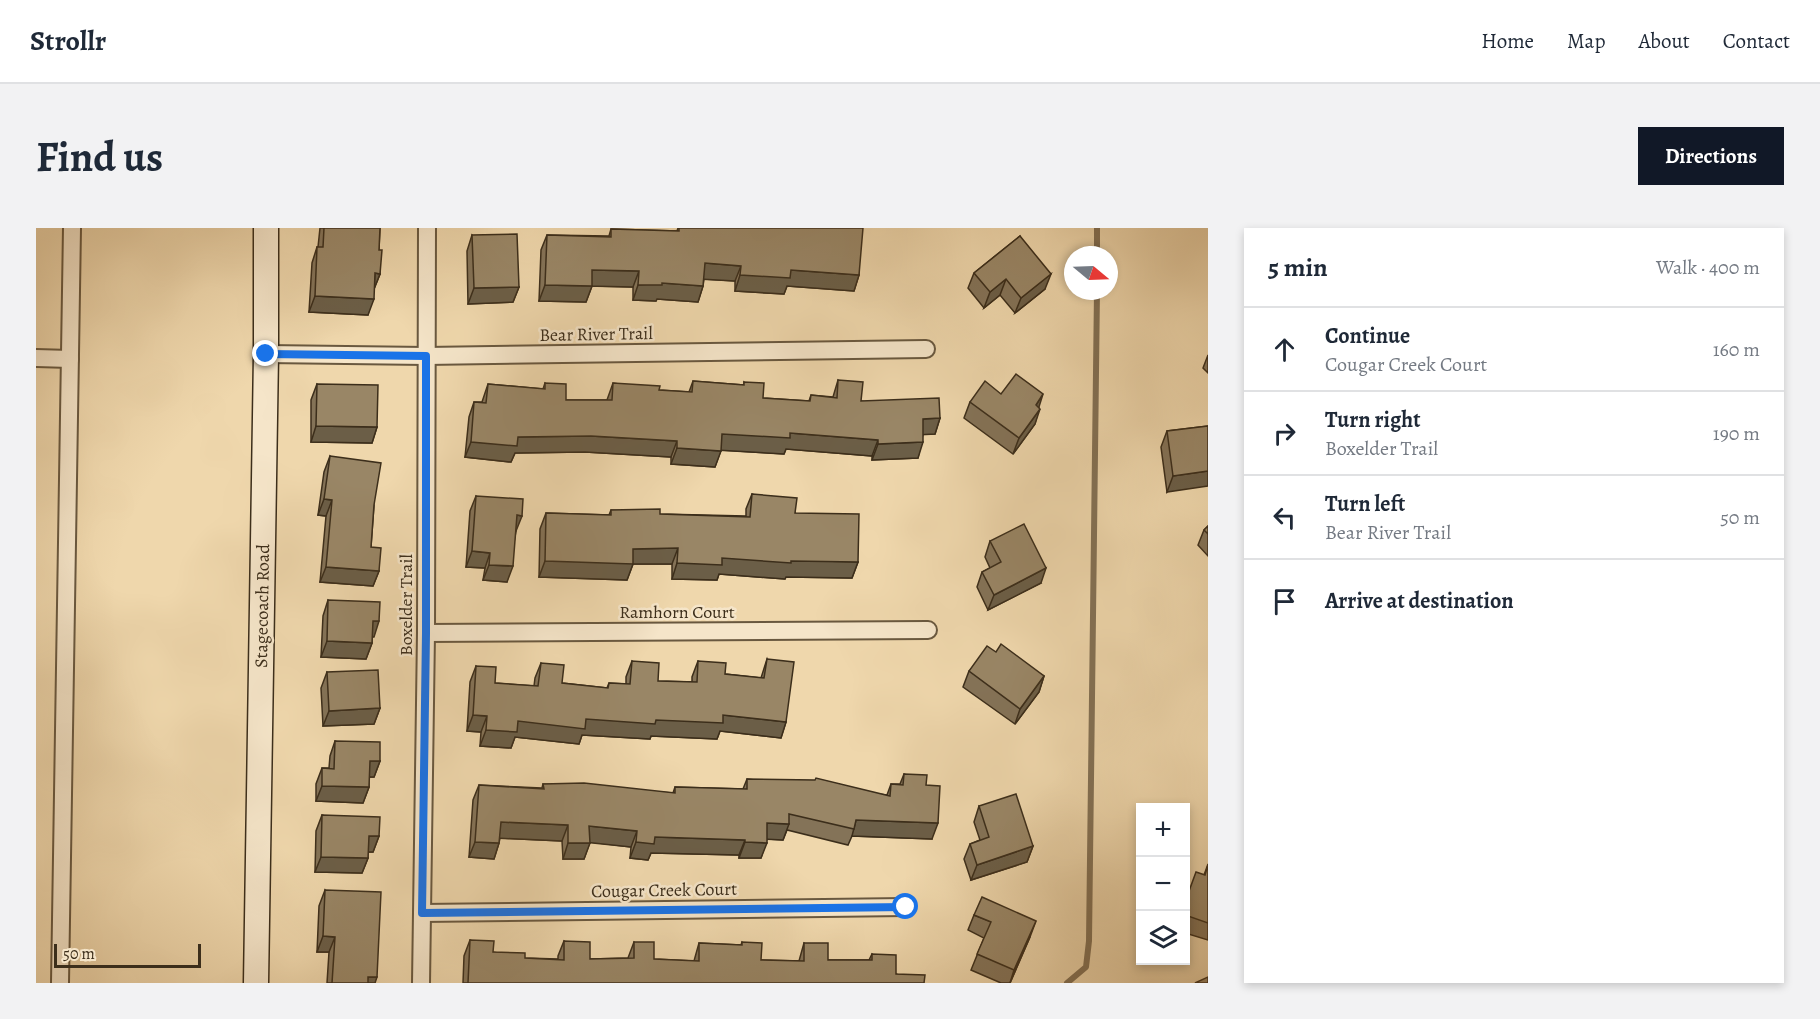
<!DOCTYPE html>
<html lang="en">
<head>
<meta charset="utf-8">
<style>
  :root { --surface:#fff; --page:#f2f2f3; --text:#1f2937; --muted:#747a83; --line:#e0e1e3; --accent:#111827 }
  body { margin:0; font-family:Alegreya,serif; background:var(--page); color:var(--text) }
  .controls { position:absolute; right:18px; bottom:18px; display:grid; overflow:hidden; border-radius:0px; box-shadow:0 3px 9px #0003 }
  .controls button { width:54px; height:54px; display:grid; place-items:center; padding:0; border:0; border-bottom:2px solid var(--line); background:var(--surface); color:var(--text); font:30px sans-serif }
  .compass { position:absolute; left:1028px; top:18px; width:54px; height:54px; border-radius:50%; background:var(--surface); box-shadow:0 3px 9px #0003; rotate:109deg }
  .scale { position:absolute; left:18px; bottom:15px; width:147px; box-sizing:border-box; padding-left:6px; border:3px solid #3c2e1b; border-top:0; font-size:16px; line-height:21px; white-space:nowrap; color:#3c2e1b; -webkit-text-stroke:4px #f5e5c9; paint-order:stroke }
  .stop { position:absolute; width:18px; height:18px; margin:-14px; border:4px solid #1a73e8; border-radius:50%; background:#fff }
  .stop.end { background:#1a73e8; border-color:#fff; box-shadow:0 2px 6px #0008 }
  .list { margin:0; padding:0; list-style:none }
  h2 { display:flex; justify-content:space-between; align-items:center; height:78px; margin:0; padding:0 24px; font-size:26px }
  h2 small { font-size:20px; font-weight:400; color:var(--muted) }
  .list li { display:grid; grid-template-columns:39px 1fr auto; gap:18px; align-items:center; box-sizing:border-box; height:84px; padding:0 24px; border-top:2px solid var(--line) }
  .list b { display:block; font-size:22px; white-space:nowrap }
  .list p { margin:0; font-size:20px; white-space:nowrap; color:var(--muted) }
  .list em { font-size:20px; font-style:normal; color:var(--muted) }
  .icon { flex:none; width:33px; height:33px; fill:none; stroke:currentColor; stroke-width:2; stroke-linecap:round; stroke-linejoin:round }
  .map { position:relative; flex:none; width:1172px; height:755px; overflow:hidden; border-radius:0px }
  header { display:flex; align-items:center; gap:36px; box-sizing:border-box; height:84px; padding:0 30px; background:var(--surface); border-bottom:2px solid var(--line) }
  header strong { font-size:28px }
  nav { display:flex; gap:33px; margin-inline-start:auto; font-size:21px }
  .intro { display:flex; align-items:center; justify-content:space-between; box-sizing:border-box; height:144px; padding:0 36px }
  h1 { margin:0; font-size:42px }
  .button { padding:15px 27px; border-radius:0px; background:var(--accent); color:#fff; font-size:21px; font-weight:700 }
  main { display:flex; gap:36px; padding:0 36px }
  aside { flex:1; background:var(--surface); border-radius:0px; box-shadow:0 3px 9px #0003 }
  .map>svg:first-child { display:block }
  .lines { fill:none; stroke-linecap:round; stroke-linejoin:round }
  .stream { stroke:#837155; stroke-width:6 }
  .street-casing { stroke:#69583f; stroke-width:20 }
  .secondary-casing { stroke:#3c2e1b; stroke-width:27 }
  .street { stroke:#f5e5c9; stroke-width:16 }
  .secondary { stroke:#f5e5c9; stroke-width:24 }
  .wall { fill:#847358; stroke:#3c2e1b; stroke-width:1.5 }
  .shaded-wall { fill:#6b5e47; stroke:#3c2e1b; stroke-width:1.5 }
  .building { fill:#998666; stroke:#3c2e1b; stroke-width:1.5 }
  .route { stroke:#1a73e8; stroke-width:8 }
  .labels { text-anchor:middle; stroke-width:5; stroke-linejoin:round; paint-order:stroke }
  .street-label { font-size:18px; fill:#3c2e1b; stroke:#f5e5c9 }
</style>
</head>
<body>
<header>
<strong>Strollr</strong>
<nav><a>Home</a><a>Map</a><a>About</a><a>Contact</a></nav>
</header>
<div class="intro"><h1>Find us</h1><a class="button">Directions</a></div>
<main>
<div class="map">
<svg width="1172" height="755" viewBox="0 0 1172 755">
  <rect width="100%" height="100%" fill="#efd7ac"/>
  <filter id="stains"><feTurbulence type="fractalNoise" baseFrequency=".00333" numOctaves="4"/><feColorMatrix values="0 0 0 0 .2 0 0 0 0 .09 0 0 0 0 .02 0 0 0 .5 -.17"/></filter>
  <radialGradient id="worn" r=".72"><stop offset=".6" stop-color="#630" stop-opacity="0"/><stop offset="1" stop-color="#630" stop-opacity=".3"/></radialGradient>
  <g class="lines">
    <g class="stream">
      <path d="M1061,27V0"/>
      <path d="M1031,755L1050,739L1053,713L1061,63"/>
    </g>
    <defs>
      <g id="street">
        <path d="M230,126L390,128L890,121"/>
        <path d="M0,130L34,131"/>
        <path d="M390,405L892,402"/>
        <path d="M386,685L870,679"/>
        <path d="M24,755L36,0"/>
        <path d="M385,755L390,405L391,0"/>
      </g>
      <path id="secondary" d="M220,755L230,126V0"/>
    </defs>
    <use href="#street" class="street-casing"/>
    <use href="#secondary" class="secondary-casing"/>
    <use href="#street" class="street"/>
    <use href="#secondary" class="secondary"/>
  </g>
  <g class="wall">
    <path d="M284,0H344L343,22L344,46L338,61L332,87L273,84L276,35L281,19H282Z"/>
    <path d="M642,0H818L823,47L818,63L751,58L748,66L699,63V53L668,51L667,58L662,74L621,71L620,73L597,72V59L556,58L550,74L503,73L505,22L511,7L573,8L575,1L641,3Z"/>
    <path d="M436,7L483,59L477,74L432,76L431,23Z"/>
    <path d="M984,8L1009,61L979,85L964,67L948,80L932,60L938,45Z"/>
    <path d="M1172,127V145L1167,140Z"/>
    <path d="M802,152L825,173L904,190L899,206H887L882,230L836,232V228L750,221L748,226L685,222L679,239L635,236V229L549,224L479,225L475,234L429,229L433,189L438,174H446L452,156L507,161L509,155L530,172H571L577,155L623,162L653,164L657,153L708,157V154L727,170L773,173L775,167L797,169Z"/>
    <path d="M281,156L341,199L336,215L275,214V172Z"/>
    <path d="M965,166L1003,180L999,196L977,226L928,190L934,174Z"/>
    <path d="M1172,198L1131,264L1125,219L1131,203Z"/>
    <path d="M294,228L338,277L335,319L343,343L337,358L284,354L290,288L282,287L288,244Z"/>
    <path d="M716,266L759,285L822,334L816,350L750,349L749,351L683,346L681,352L636,351V336H597L591,352L503,349L504,301L510,285L573,287L575,282L624,286L710,288V281Z"/>
    <path d="M440,268L480,303L471,354L447,352L449,340L430,339L434,283Z"/>
    <path d="M1172,298V328L1162,317L1168,302Z"/>
    <path d="M954,313L1005,355L952,382L941,359L946,344L954,340L949,329Z"/>
    <path d="M292,372L338,409L336,408V415L330,431L285,429L287,388Z"/>
    <path d="M960,424L1008,448L1003,464L979,496L927,459L933,443Z"/>
    <path d="M731,431L750,494L745,510L684,503L681,511L615,508L614,511L546,507L543,516L479,509L475,520L444,518L445,504L431,503L434,454L440,438L459,455L498,458L499,450L505,435L526,455L571,460L573,455L590,456V449L596,433L622,453L656,454V449L662,433L689,446L725,450Z"/>
    <path d="M291,444L344,480L338,496L287,498L285,460Z"/>
    <path d="M299,513L344,533L338,549H333V559L327,575L280,573V556L286,540H293L294,528Z"/>
    <path d="M868,546L890,557L896,611L816,608L812,617L751,602L747,612L731,611L725,630H703V627L615,625L612,632L594,630L595,619L554,614L548,631H527L526,613L464,610L463,615L458,631L433,629L437,572L443,557L506,560L507,556L637,565L639,559L707,561L711,551L851,567L855,556H864Z"/>
    <path d="M943,578L997,618L991,634L935,652L928,631L934,616L944,612L938,594Z"/>
    <path d="M286,587L343,608L337,624H332V630L326,645L279,644L280,603Z"/>
    <path d="M1172,636V712L1149,705V673L1168,647Z"/>
    <path d="M289,662L339,755H291L293,724H281L283,678Z"/>
    <path d="M938,687L994,709L974,755H965L935,742L948,710L932,702Z"/>
    <path d="M434,712L457,724L489,730L522,731V728L528,713L554,731L592,730L598,714L618,731L658,733L663,715L705,717L706,714L725,732L763,733L768,715L792,732H833L836,726L860,746L888,755H427L428,728Z"/>
  </g>
  <g class="shaded-wall">
    <path d="M669,35L705,38L699,53L663,51Z"/>
    <path d="M556,42L603,43L597,59L550,58Z"/>
    <path d="M755,42L823,47L818,63L751,58L748,66L699,63L704,47Z"/>
    <path d="M339,45L344,46L338,61Z"/>
    <path d="M1015,46L1009,61L979,85L985,70Z"/>
    <path d="M970,51L964,67L948,80L954,64Z"/>
    <path d="M626,55L667,58L662,74L621,71L620,73L597,72L602,57Z"/>
    <path d="M509,57L556,58L550,74L503,73Z"/>
    <path d="M483,59L477,74L432,76L438,60Z"/>
    <path d="M279,68L338,71L332,87L273,84Z"/>
    <path d="M1007,166L1002,182L1000,177Z"/>
    <path d="M1004,181L999,196L977,226L983,210Z"/>
    <path d="M904,190L899,206L881,207L887,191Z"/>
    <path d="M280,198L341,199L336,215L275,214Z"/>
    <path d="M754,205L842,212L836,228L750,221L748,226L680,222L686,206Z"/>
    <path d="M555,208L641,213L635,229L549,224L479,225L475,234L429,229L435,214L482,209Z"/>
    <path d="M887,214L882,230L836,232L842,216Z"/>
    <path d="M641,220L685,223L679,239L635,236Z"/>
    <path d="M1172,243V258L1131,264L1137,248Z"/>
    <path d="M288,271L296,272L290,288L282,287Z"/>
    <path d="M481,287L486,288L480,303H475Z"/>
    <path d="M642,320L636,336H597L591,352L503,349L509,333L597,321Z"/>
    <path d="M436,323L454,325L449,340L430,339Z"/>
    <path d="M686,330L822,334L816,350L750,349L749,351L683,346L681,352L636,351L641,335Z"/>
    <path d="M453,337L477,338L471,354L447,352Z"/>
    <path d="M290,339L343,343L337,358L284,354Z"/>
    <path d="M1010,340L1005,355L952,382L958,367Z"/>
    <path d="M337,393H343L338,409L331,408Z"/>
    <path d="M291,413L336,415L330,431L285,429Z"/>
    <path d="M1008,448L1003,464L979,496L984,481Z"/>
    <path d="M344,480L338,496L287,498L293,483Z"/>
    <path d="M437,487L451,488L445,504L431,503Z"/>
    <path d="M687,487L750,494L745,510L684,503L681,511L615,508L614,511L546,507L543,516L479,509L475,520L444,518L450,502L482,493L550,491L620,492Z"/>
    <path d="M334,533H344L338,549H328Z"/>
    <path d="M286,558L333,559L327,575L280,573Z"/>
    <path d="M820,592L902,595L896,611L816,608Z"/>
    <path d="M465,594L532,597L526,613L459,610Z"/>
    <path d="M731,595L753,596L747,612L725,611Z"/>
    <path d="M553,598L601,603L595,619L548,614Z"/>
    <path d="M333,608H343L337,624H327Z"/>
    <path d="M619,609L709,612L703,627L615,625L612,632L594,630L600,614Z"/>
    <path d="M439,614L463,615L458,631L433,629Z"/>
    <path d="M709,614L731,615L725,630H703Z"/>
    <path d="M532,615H554L548,631H527Z"/>
    <path d="M997,618L991,634L935,652L941,637Z"/>
    <path d="M285,629L332,630L326,645L279,644Z"/>
    <path d="M1000,693L994,709L974,755L978,742Z"/>
    <path d="M287,708L299,709L293,724H281Z"/>
    <path d="M332,749H341L339,755H330Z"/>
  </g>
  <g class="building">
    <path d="M288,0H344L343,22H346L344,46L339,45L338,71L279,68L281,19H287Z"/>
    <path d="M643,0H827L823,47L755,42L754,50L704,47L705,38L669,35L667,58L626,55V57H602L603,43L556,42V58L509,57L511,7L575,9V1L643,3Z"/>
    <path d="M481,6L483,59L438,60L436,7Z"/>
    <path d="M984,8L1015,46L985,70L970,51L954,64L938,45Z"/>
    <path d="M980,146L1007,166L1000,177L1004,181L983,210L934,174L949,153L965,166Z"/>
    <path d="M802,152L827,154L825,173L903,170L904,190L887,191V214L842,216V212L754,205V210L686,206L685,223L641,220V213L555,208L482,209L481,218L435,214L438,174L450,175L452,156L509,161V155L530,156V172H576L577,155L624,158L623,162L656,164L657,153L708,157V154L728,155L727,170L774,173L775,167L801,170Z"/>
    <path d="M281,156L342,157L341,199L280,198Z"/>
    <path d="M1172,198V243L1137,248L1131,203Z"/>
    <path d="M294,228L345,235L338,277L335,319L345,320L343,343L290,339L296,272L288,271Z"/>
    <path d="M716,266L761,270L759,285L823,286L822,334L755,333V335L686,330V337L641,335L642,320L597,321V336L509,333L510,285L575,287V282L624,281V286L714,289Z"/>
    <path d="M440,268L487,271L486,288L481,287L477,338L453,337L454,325L436,323Z"/>
    <path d="M988,296L1010,340L958,367L946,344L965,334L954,313Z"/>
    <path d="M1172,298V306L1168,302Z"/>
    <path d="M292,372L344,374L343,393H337L336,415L291,413Z"/>
    <path d="M965,416L1008,448L984,481L933,443L951,418L960,424Z"/>
    <path d="M731,431L758,434L750,494L687,487V495L620,492L619,496L550,491L549,501L482,493L481,504L450,502L451,488L437,487L440,438L460,439L459,455L502,458L505,435L528,437L526,455L572,460L573,455L594,456L596,433L623,435L622,453L661,454L662,433L690,435L689,446L728,450Z"/>
    <path d="M342,442L344,480L293,483L291,444Z"/>
    <path d="M299,513L344,514V533H334L333,559L286,558V540L298,541Z"/>
    <path d="M868,546L891,547L890,557L904,558L902,595L820,592L818,601L753,586V596L731,595V615L709,614V612L619,609L618,616L600,614L601,603L553,598L554,615H532V597L465,594L463,615L439,614L443,557L508,561L507,556L548,555L639,565V559L711,561V551L779,552L780,550L854,568L855,556L867,557Z"/>
    <path d="M980,566L997,618L941,637L934,616L953,609L943,578Z"/>
    <path d="M286,587L344,589L343,608H333L332,630L285,629Z"/>
    <path d="M1172,637V695L1149,687V674L1160,644L1169,647Z"/>
    <path d="M289,662L345,664L341,749H332V755H296L299,709L287,708Z"/>
    <path d="M946,669L1000,693L978,742L941,726L955,694L938,687Z"/>
    <path d="M434,712L458,713L457,724L489,725V730L528,732V713L554,714V731L598,730V714H618V731L663,733V715L706,717V714L726,715L725,732L768,733V715H792V732H836V726L860,727V746L889,747L888,755H432Z"/>
    <path d="M1172,749V755H1159Z"/>
  </g>
  <g class="lines">
    <path class="route" d="M230,126L390,128V405L386,685L870,679"/>
  </g>
  <g class="labels">
    <g class="street-label">
      <text transform="translate(560 106) rotate(-1)" y="6">Bear River Trail</text>
      <text transform="translate(370 377) rotate(-90)" y="6">Boxelder Trail</text>
      <text transform="translate(226 378) rotate(-89)" y="6">Stagecoach Road</text>
      <text x="641" y="390">Ramhorn Court</text>
      <text transform="translate(628 662) rotate(-1)" y="6">Cougar Creek Court</text>
    </g>
  </g>
  <rect width="100%" height="100%" filter="url(#stains)"/>
  <rect width="100%" height="100%" fill="url(#worn)"/>
</svg>
<div class="controls">
<button>+</button>
<button>−</button>
<button><svg class="icon" aria-label="layers" viewBox="0 0 24 24"><path d="M12 4l9 5-9 5-9-5zM3 14l9 5 9-5"/></svg></button>
</div>
<svg class="compass" viewBox="-18 -18 36 36"><path d="M0-13l5 13h-10z" fill="#e53935"/><path d="M0 13l5-13h-10z" fill="#747a83"/></svg>
<div class="scale">50 m</div>
<div class="stop" style="left:870px;top:679px"></div>
<div class="stop end" style="left:230px;top:126px"></div>
</div>
<aside>
<h2>5 min<small>Walk · 400 m</small></h2>
<ul class="list">
<li><svg class="icon" aria-label="ahead" viewBox="0 0 24 24"><path d="M12 20V5M6 11l6-6 6 6"/></svg><div><b>Continue</b><p>Cougar Creek Court</p></div><em>160 m</em></li>
<li><svg class="icon" aria-label="right" viewBox="0 0 24 24"><path d="M7 20v-9h11M14 6l5 5-5 5"/></svg><div><b>Turn right</b><p>Boxelder Trail</p></div><em>190 m</em></li>
<li><svg class="icon" aria-label="left" viewBox="0 0 24 24"><path d="M17 20v-9H6M10 6l-5 5 5 5"/></svg><div><b>Turn left</b><p>Bear River Trail</p></div><em>50 m</em></li>
<li><svg class="icon" aria-label="arrive" viewBox="0 0 24 24"><path d="M6 21V4h12l-3 4 3 4H6"/></svg><div><b>Arrive at destination</b></div></li>
</ul>
</aside>
</main>
</body>
</html>
